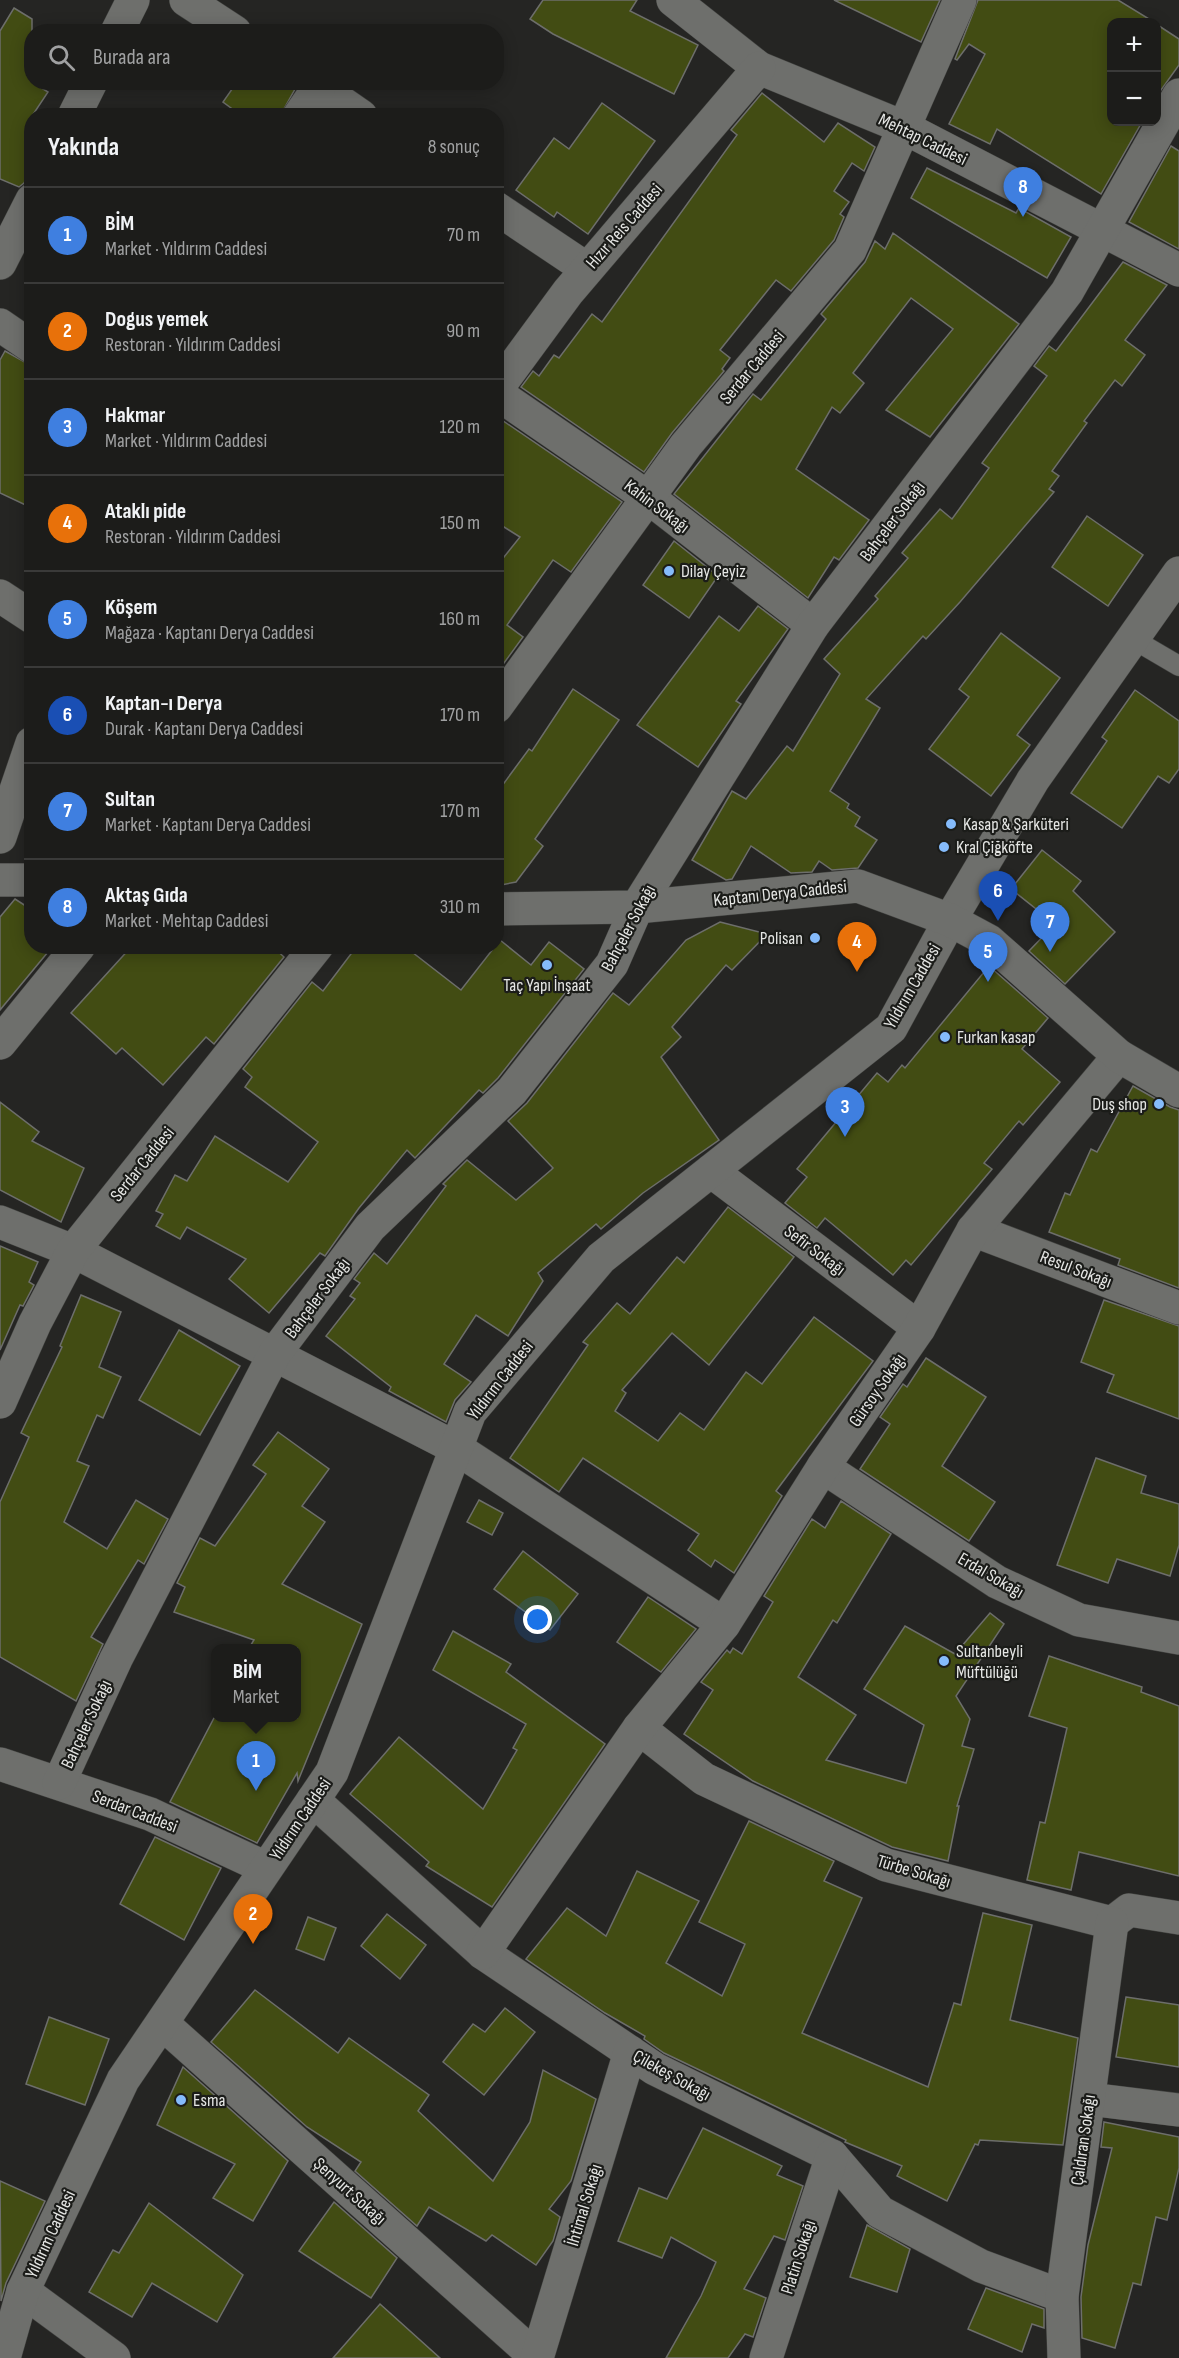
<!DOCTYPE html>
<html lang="tr">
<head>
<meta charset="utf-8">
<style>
  :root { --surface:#1c1c1a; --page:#252523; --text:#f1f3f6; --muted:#a0a1a2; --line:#3a3a39; --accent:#85bbfb }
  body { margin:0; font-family:"Sofia Sans Condensed",sans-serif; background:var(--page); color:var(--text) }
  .controls { position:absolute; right:18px; top:18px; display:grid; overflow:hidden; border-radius:12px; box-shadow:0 3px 15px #0003 }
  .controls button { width:54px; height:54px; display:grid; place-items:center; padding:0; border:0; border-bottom:2px solid var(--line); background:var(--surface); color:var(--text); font:30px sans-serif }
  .you { position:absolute; left:538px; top:1620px; width:21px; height:21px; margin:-15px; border:4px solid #fff; border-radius:50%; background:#1a73e8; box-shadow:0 0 0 9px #1a73e833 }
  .badge { display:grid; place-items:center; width:39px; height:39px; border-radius:50%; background:var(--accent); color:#fff; font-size:20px; font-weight:700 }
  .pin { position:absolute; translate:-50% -50px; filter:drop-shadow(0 2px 3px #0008) }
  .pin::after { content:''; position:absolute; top:32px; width:21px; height:18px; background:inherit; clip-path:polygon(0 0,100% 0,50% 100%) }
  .popup { position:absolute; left:211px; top:1644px; width:90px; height:78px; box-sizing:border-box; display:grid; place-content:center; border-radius:12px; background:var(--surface); filter:drop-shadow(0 2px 4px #0005); font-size:20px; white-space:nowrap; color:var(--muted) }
  .popup b { font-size:22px; color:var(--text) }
  .popup::after { content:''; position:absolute; left:50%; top:100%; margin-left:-12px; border:12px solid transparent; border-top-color:var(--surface) }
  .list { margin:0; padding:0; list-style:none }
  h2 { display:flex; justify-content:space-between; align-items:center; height:78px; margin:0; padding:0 24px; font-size:26px }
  h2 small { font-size:20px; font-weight:400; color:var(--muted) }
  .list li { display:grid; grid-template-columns:39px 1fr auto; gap:18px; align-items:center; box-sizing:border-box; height:96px; padding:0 24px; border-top:2px solid var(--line) }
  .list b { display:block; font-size:22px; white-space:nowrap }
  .list p { margin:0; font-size:20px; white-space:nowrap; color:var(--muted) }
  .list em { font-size:20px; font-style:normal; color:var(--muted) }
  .icon { flex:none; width:33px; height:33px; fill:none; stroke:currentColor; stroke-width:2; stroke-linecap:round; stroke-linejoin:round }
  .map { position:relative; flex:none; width:1179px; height:2358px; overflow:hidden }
  .search { position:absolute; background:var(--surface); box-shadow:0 3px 15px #0003; left:24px; top:24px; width:480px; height:66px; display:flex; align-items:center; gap:15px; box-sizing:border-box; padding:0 21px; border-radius:24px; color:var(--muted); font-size:22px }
  .panel { position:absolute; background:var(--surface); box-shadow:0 3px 15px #0003; left:24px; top:108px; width:480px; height:846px; border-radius:24px }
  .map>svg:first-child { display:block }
  .building { fill:#424c13; stroke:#6d6e6b; stroke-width:1.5 }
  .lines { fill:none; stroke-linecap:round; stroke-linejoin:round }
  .service-casing { stroke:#424340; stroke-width:21 }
  .minor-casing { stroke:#424340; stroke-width:34 }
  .tertiary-casing { stroke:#424340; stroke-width:34 }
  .service { stroke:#6e6f6c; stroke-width:20 }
  .minor { stroke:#6e6f6c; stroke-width:33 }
  .tertiary { stroke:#6e6f6c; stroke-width:33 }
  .poi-dot { fill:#85bbfb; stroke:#1b1c19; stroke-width:2 }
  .labels { text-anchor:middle; stroke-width:4.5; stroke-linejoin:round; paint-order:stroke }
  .street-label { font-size:18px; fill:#e5e6e4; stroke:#1b1c19 }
  .poi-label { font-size:18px; fill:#e5e6e4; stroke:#1b1c19; text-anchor:start }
</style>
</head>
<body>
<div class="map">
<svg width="1179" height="2358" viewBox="0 0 1179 2358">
  <rect width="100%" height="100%" fill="#252523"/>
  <g class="building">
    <path d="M543,0H637L630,11L698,45L674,94L553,34L530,19Z"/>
    <path d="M834,0H940L921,42Z"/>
    <path d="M978,0H1118L1154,22H1112V122H1142L1101,194L997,129L990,144L949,124L985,54L969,44L957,60L955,59Z"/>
    <path d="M14,8L32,19V82L48,92L32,116V166L24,183L19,187L0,179V31Z"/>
    <path d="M1156,24L1179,39V65L1156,97Z"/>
    <path d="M237,82H294L295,89L280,116H242L223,102Z"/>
    <path d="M762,93L824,142L838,123L875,147L864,171L852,163L834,191L849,202L840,214L844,217L834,240L791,291L776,280L720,350L730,358L722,369L724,371L672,433L644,472L521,387L533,371L539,376L554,355L559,358L592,314L602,322L737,135L731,130Z"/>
    <path d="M602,103L655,141L588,234L557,212L554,217L516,190L554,138L569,149Z"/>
    <path d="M1171,146L1179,151V249L1129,222Z"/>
    <path d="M927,168L1016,213L1019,208L1071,237L1047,278L911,198Z"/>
    <path d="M893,233L1019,324L930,437L886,410L953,329L911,298L853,373L864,383L840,413L832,407L796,469L869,520L839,560L834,557L808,598L674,494L753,394L761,400L826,319L821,314L865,262L875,241L885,249Z"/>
    <path d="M1123,262L1167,285L1125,340L1145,355L1122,386L1115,380L1084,421L1087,423L1052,471L1059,476L1049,489L1054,492L960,602L926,639L923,636L866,699L880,708L830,791L849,804L847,808L860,817L855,826L877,840L858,868L832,870L819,861L812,872L791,873L751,846L732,879L726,880L692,860L732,791L746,799L787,746L793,751L840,674L824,659L878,599L875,596L908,558L902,553L940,509L952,519L989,468L982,463L1047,376L1034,366L1049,346L1056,351Z"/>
    <path d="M5,351L32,366V508L0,493V360Z"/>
    <path d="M496,416L622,502L571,572L553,560L507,625L523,637L496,674V567L520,537L496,522Z"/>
    <path d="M1087,516L1143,555L1108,606L1052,567Z"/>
    <path d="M674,541L718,576L689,618L643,585Z"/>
    <path d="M758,606L788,629L736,701L741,704L698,767L637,725L719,616L739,631Z"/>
    <path d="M1001,633L1060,678L1017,735L1030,745L991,796L929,749L969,697L959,689Z"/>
    <path d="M573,689L619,720L535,839L543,846L516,882L496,886V794L529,749L532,751Z"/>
    <path d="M1135,690L1179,721V769L1169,783L1158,776L1122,828L1071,793L1107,741L1102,737Z"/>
    <path d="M1042,850L1081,881L1073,891L1115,932L1065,984L1029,951L1055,924L1011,889Z"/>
    <path d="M15,899L32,910V946H53L0,1010V917Z"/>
    <path d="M720,922L767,934L732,970L726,965L672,1027L681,1037L661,1057L719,1140L643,1193L601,1229L596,1224L538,1273L543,1281L508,1336L476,1315L444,1364L471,1382L455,1400L446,1422L389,1391L391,1387L326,1336L355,1299L350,1296L360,1283L354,1279L374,1253L387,1264L446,1186L443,1184L467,1160L516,1200L551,1170L553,1168L508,1121L527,1103L613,993L629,1005L686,940Z"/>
    <path d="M500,940L531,965L549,942L584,969L498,1078L483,1093L479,1090L415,1158L407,1150L359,1208L325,1256L320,1253L269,1313L229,1279L246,1259L187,1227L180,1239L156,1226L163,1214L156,1211L175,1175L187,1181L215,1136L288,1182L318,1142L245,1087L252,1077L243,1069L312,982L323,991L357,946H383L408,949L461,990Z"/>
    <path d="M132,946H272L284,957L214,1044L206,1037L163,1085L122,1048L116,1054L71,1013Z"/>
    <path d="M989,966L1048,1018L1022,1049L1060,1082L1023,1125L1019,1121L984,1163L992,1169L911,1265L906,1260L893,1275L825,1218L817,1228L785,1203L807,1177L797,1169L877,1073L888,1082L902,1065L905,1068Z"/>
    <path d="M1133,1086L1170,1107L1179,1110V1288L1118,1265L1120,1259L1049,1232L1065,1193L1070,1195L1091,1149L1097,1152Z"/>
    <path d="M0,1102L39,1132L32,1141L84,1168L61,1222L0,1190Z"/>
    <path d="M728,1207L794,1257L709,1365L672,1333L622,1390L626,1393L615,1411L658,1441L680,1413L704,1430L746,1372L762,1384L814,1317L873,1361L776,1491L782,1496L734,1573L715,1560L711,1567L688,1550L699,1534L583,1458L559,1492L510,1458L588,1345L583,1342L617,1303L630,1314L677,1257L684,1263Z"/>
    <path d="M0,1246L38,1262L29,1282L34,1285L23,1306L20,1305L0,1350Z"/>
    <path d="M81,1295L121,1312L99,1367L121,1377L103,1418L97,1415L77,1461L89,1466L64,1522L107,1549L136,1500L168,1519L144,1564L138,1560L91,1637L103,1644L76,1701L0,1657V1502L29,1437L21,1433L62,1347L60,1346Z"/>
    <path d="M1104,1300L1179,1326V1419L1107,1392L1114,1375L1081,1362Z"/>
    <path d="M179,1330L240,1366L200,1435L139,1400Z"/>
    <path d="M926,1358L986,1397L942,1466L995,1502L969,1541L860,1469L890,1424L880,1417L903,1384L907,1387Z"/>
    <path d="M278,1432L329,1469L302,1506L325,1522L282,1584L362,1624L298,1781L297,1773L257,1843L170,1802L214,1718H297V1648H249L254,1640L174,1612L185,1587L177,1583L200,1538L215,1546L266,1474L253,1465Z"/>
    <path d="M1096,1458L1146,1476L1141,1493L1179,1504V1545L1170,1576L1117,1559L1108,1583L1057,1565Z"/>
    <path d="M479,1500L503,1513L492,1535L467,1522Z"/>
    <path d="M841,1501L891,1534L837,1623L833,1620L798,1677L856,1715L826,1760L906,1783L924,1725L864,1689L905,1626L955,1654L990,1613L1004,1624L956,1696L970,1719L962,1746L974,1749L957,1806H959L948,1861L892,1847L753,1781L684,1734L713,1690L701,1682L727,1650L730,1653L733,1648L742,1654L773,1602L764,1596L812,1519L825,1528Z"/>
    <path d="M523,1551L578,1594L550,1630L494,1589Z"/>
    <path d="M648,1597L696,1629L661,1672L617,1642Z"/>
    <path d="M453,1631L511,1664L506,1672L605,1744L492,1907L426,1866L429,1862L350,1794L399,1737L483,1809L517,1750L513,1748L526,1724L433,1670Z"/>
    <path d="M1049,1656L1142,1687L1141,1692L1179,1706V1876L1079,1852L1071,1890L1027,1880L1040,1822L1045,1823L1067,1728L1029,1716Z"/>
    <path d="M749,1821L834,1861L824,1881L862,1898L802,2033L928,2087L954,2003L961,2005L983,1913L1032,1925L1010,2020L1078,2038L1063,2145L980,2140L978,2145L975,2144L947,2201L897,2176L902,2166L845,2142L846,2140L664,2053L644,2039L645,2036L605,2013L526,1959L567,1908L606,1936L637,1871L699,1901L666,1963L722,1996L745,1944L699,1922Z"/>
    <path d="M155,1837L221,1868L184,1940L120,1904Z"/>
    <path d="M387,1914L426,1945L400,1979L361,1946Z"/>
    <path d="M308,1917L336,1928L324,1960L296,1949Z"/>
    <path d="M255,1990L338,2053L349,2038L429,2095L418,2111L493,2181L530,2122L543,2070L596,2099L571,2181L549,2209L560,2217L553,2241L536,2265L492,2235L486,2241L429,2207L417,2226L355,2171L361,2162L307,2127L211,2042Z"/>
    <path d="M1126,1997L1179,2005V2067L1116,2057Z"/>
    <path d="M505,2008L535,2032L484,2095L443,2062L473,2024L485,2032Z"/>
    <path d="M49,2017L109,2039L85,2105L26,2084Z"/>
    <path d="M183,2067L288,2161L253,2221L213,2198L235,2164L157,2125Z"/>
    <path d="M1104,2122L1179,2137V2168L1167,2220L1156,2217L1141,2285L1133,2283L1115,2348L1082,2338L1081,2297L1088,2245L1112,2148L1101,2147Z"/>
    <path d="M703,2128L782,2166L777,2175L803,2186L785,2240L774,2236L744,2289L766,2298L753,2337L745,2334L728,2358H666L701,2296L716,2262L671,2237L662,2258L618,2241L639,2188L667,2199Z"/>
    <path d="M0,2181L45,2201L6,2283L1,2301Z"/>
    <path d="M334,2202L397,2258L371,2298L299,2251Z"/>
    <path d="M149,2203L243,2275L217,2322L152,2283L132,2317L89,2292L113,2250L119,2253Z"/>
    <path d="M867,2225L910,2249L897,2292L850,2277Z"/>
    <path d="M986,2288L1044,2309V2328L1032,2324L1022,2352L968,2329Z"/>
    <path d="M380,2304L440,2358H333Z"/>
  </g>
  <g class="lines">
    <defs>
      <path id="service" d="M1133,639L1179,666"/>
      <g id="minor">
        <path d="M186,0L235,32"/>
        <path d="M673,0L759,68L903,127L1179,270"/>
        <path d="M117,32L133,0"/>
        <path d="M312,82L361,116"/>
        <path d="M74,116L91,82"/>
        <path d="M299,116L319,87"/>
        <path d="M496,208L587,269"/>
        <path d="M0,263L32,200"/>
        <path d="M0,325L32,347"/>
        <path d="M496,390L568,292L759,68"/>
        <path d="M496,393L649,498L813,625"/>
        <path d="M0,596L32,617"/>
        <path d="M496,707L686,445L850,250L960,0"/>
        <path d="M0,837L32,743"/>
        <path d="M0,1043L79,946"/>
        <path d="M711,1171L919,1328"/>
        <path d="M0,1222L73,1251L456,1448L724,1624"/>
        <path d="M973,1230L1179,1308"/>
        <path d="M0,1402L35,1323L73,1251L317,946"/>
        <path d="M823,1467L997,1582L1079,1620L1179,1638"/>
        <path d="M639,1728L704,1779L886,1865L1112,1923L1129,1910L1179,1918"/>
        <path d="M0,1764L150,1814L266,1868"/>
        <path d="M59,1783L116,1659L275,1353L370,1227L512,1091L612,964L637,907L813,625L1067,292L1179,95"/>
        <path d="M313,1800L483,1953L655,2069L832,2156L880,2212L981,2266L1062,2296"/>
        <path d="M483,1953L639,1728L724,1624L823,1467L919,1328L973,1230L1119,1056"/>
        <path d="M163,2024L537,2358"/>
        <path d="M1089,2099L1179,2110"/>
        <path d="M23,2291L114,2358"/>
        <path d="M4,2358L23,2291L123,2080L332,1772L470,1412L601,1258L891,1028L950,920L1033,780L1179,573"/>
        <path d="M537,2358L630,2052"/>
        <path d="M766,2358L832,2156"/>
        <path d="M1064,2358L1062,2296L1112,1923"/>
      </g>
      <g id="tertiary">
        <path d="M0,880H32"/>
        <path d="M496,909L637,907L858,886L950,920L989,941L1119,1056L1179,1091"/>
      </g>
    </defs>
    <use href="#service" class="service-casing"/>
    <use href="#minor" class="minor-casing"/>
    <use href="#tertiary" class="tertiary-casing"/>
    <use href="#service" class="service"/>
    <use href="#minor" class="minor"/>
    <use href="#tertiary" class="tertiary"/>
  </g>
  <g class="poi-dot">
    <circle cx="669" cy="571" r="6"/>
    <circle cx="951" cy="824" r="6"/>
    <circle cx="944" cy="847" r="6"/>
    <circle cx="815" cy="938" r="6"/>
    <circle cx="547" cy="965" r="6"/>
    <circle cx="945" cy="1037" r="6"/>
    <circle cx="1159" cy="1104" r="6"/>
    <circle cx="944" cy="1661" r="6"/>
    <circle cx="181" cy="2100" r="6"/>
  </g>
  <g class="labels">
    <g class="street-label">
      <text transform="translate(923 139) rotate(26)" y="6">Mehtap Caddesi</text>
      <text transform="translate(624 226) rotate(-49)" y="6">Hızır Reis Caddesi</text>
      <text transform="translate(752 367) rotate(-50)" y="6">Serdar Caddesi</text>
      <text transform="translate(657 506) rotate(37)" y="6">Kahin Sokağı</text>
      <text transform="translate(892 521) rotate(-53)" y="6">Bahçeler Sokağı</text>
      <text transform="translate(780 893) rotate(-6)" y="6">Kaptanı Derya Caddesi</text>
      <text transform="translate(628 928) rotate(-62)" y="6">Bahçeler Sokağı</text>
      <text transform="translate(912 986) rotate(-60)" y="6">Yıldırım Caddesi</text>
      <text transform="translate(142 1164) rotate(-51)" y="6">Serdar Caddesi</text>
      <text transform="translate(815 1250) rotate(37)" y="6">Sefir Sokağı</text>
      <text transform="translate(1076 1269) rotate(21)" y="6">Resul Sokağı</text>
      <text transform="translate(317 1298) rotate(-53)" y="6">Bahçeler Sokağı</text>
      <text transform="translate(500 1380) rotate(-52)" y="6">Yıldırım Caddesi</text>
      <text transform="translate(877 1390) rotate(-55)" y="6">Gürsoy Sokağı</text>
      <text transform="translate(991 1575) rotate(30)" y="6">Erdal Sokağı</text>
      <text transform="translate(86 1724) rotate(-65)" y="6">Bahçeler Sokağı</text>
      <text transform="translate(135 1811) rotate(21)" y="6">Serdar Caddesi</text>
      <text transform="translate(300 1819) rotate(-56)" y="6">Yıldırım Caddesi</text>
      <text transform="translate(914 1871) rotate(17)" y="6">Türbe Sokağı</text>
      <text transform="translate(672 2075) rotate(29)" y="6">Çilekeş Sokağı</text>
      <text transform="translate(1083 2140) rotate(-82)" y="6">Çaldıran Sokağı</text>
      <text transform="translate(350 2191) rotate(42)" y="6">Şenyurt Sokağı</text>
      <text transform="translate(584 2205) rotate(-73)" y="6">İhtimal Sokağı</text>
      <text transform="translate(50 2234) rotate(-65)" y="6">Yıldırım Caddesi</text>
      <text transform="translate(798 2257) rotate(-72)" y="6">Platin Sokağı</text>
    </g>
    <g class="poi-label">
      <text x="681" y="577">Dilay Çeyiz</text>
      <text x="963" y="830">Kasap &amp; Şarküteri</text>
      <text x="956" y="853">Kral Çiğköfte</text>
      <text x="803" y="944" text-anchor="end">Polisan</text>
      <text x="547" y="991" text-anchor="middle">Taç Yapı İnşaat</text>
      <text x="957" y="1043">Furkan kasap</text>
      <text x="1147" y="1110" text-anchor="end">Duş shop</text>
      <text x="956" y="1657">Sultanbeyli<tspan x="956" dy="21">Müftülüğü</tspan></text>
      <text x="193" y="2106">Esma</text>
    </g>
  </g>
</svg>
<div class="controls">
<button>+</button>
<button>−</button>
</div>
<div class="you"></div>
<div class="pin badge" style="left:256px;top:1791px;background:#3f7fe0">1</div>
<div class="popup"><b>BİM</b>Market</div>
<div class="pin badge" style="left:253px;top:1944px;background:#e8710a">2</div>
<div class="pin badge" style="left:845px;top:1137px;background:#3f7fe0">3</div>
<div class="pin badge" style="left:857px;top:972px;background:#e8710a">4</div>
<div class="pin badge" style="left:988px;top:982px;background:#3f7fe0">5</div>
<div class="pin badge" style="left:998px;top:921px;background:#1a4fb4">6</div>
<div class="pin badge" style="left:1050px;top:952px;background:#3f7fe0">7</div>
<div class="pin badge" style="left:1023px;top:217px;background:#3f7fe0">8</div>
<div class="search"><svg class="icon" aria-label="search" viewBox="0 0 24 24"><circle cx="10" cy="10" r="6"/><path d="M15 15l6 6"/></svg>Burada ara</div>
<section class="panel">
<h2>Yakında<small>8 sonuç</small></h2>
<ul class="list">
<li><span class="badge" style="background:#3f7fe0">1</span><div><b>BİM</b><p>Market · Yıldırım Caddesi</p></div><em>70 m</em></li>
<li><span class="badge" style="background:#e8710a">2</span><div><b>Dogus yemek</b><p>Restoran · Yıldırım Caddesi</p></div><em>90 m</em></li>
<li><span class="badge" style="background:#3f7fe0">3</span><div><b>Hakmar</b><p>Market · Yıldırım Caddesi</p></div><em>120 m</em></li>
<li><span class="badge" style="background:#e8710a">4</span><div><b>Ataklı pide</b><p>Restoran · Yıldırım Caddesi</p></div><em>150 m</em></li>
<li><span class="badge" style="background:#3f7fe0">5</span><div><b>Köşem</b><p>Mağaza · Kaptanı Derya Caddesi</p></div><em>160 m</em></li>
<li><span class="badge" style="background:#1a4fb4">6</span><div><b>Kaptan-ı Derya</b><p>Durak · Kaptanı Derya Caddesi</p></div><em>170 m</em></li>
<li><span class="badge" style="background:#3f7fe0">7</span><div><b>Sultan</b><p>Market · Kaptanı Derya Caddesi</p></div><em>170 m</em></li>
<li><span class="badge" style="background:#3f7fe0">8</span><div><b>Aktaş Gıda</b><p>Market · Mehtap Caddesi</p></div><em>310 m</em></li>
</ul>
</section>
</div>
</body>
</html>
